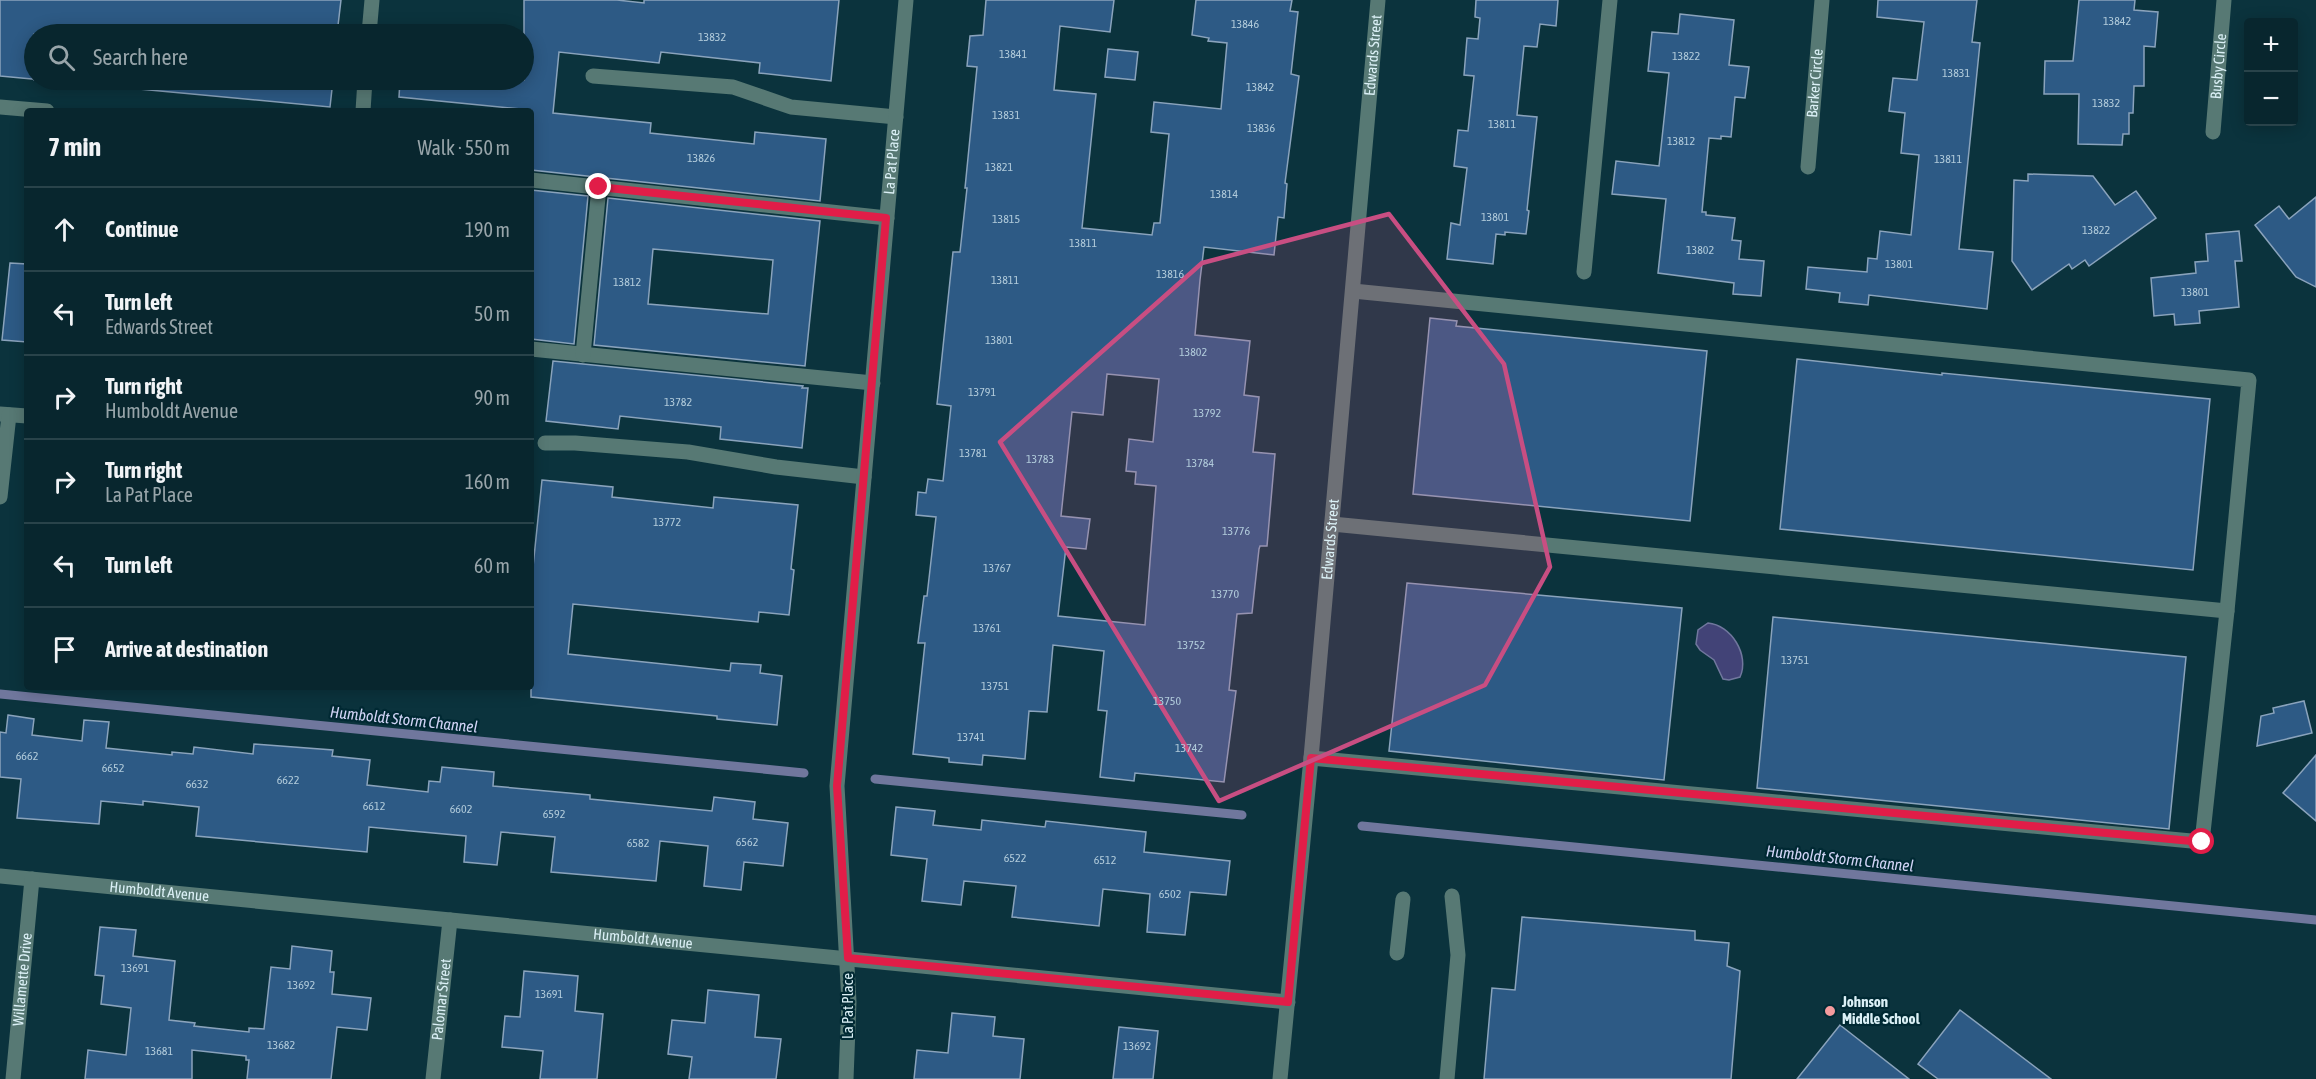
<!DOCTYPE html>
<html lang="en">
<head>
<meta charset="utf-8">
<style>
  :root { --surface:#08262e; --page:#16323a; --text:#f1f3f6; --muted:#98a5aa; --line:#29434a }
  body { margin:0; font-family:"Asap Condensed",sans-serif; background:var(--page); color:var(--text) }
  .controls { position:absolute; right:18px; top:18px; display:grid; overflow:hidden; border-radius:6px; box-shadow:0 3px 15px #0003 }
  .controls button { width:54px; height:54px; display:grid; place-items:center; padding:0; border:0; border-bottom:2px solid var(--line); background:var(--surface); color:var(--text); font:30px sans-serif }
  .stop { position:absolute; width:18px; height:18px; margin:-14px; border:4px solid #e11d48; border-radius:50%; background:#fff }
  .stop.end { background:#e11d48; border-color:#fff; box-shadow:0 2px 6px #0008 }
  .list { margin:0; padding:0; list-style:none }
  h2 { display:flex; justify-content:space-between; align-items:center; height:78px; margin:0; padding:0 24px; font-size:26px }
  h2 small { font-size:20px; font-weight:400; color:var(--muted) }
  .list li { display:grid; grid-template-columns:39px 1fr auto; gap:18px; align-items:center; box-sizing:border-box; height:84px; padding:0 24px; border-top:2px solid var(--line) }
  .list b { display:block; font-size:22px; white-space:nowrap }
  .list p { margin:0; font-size:20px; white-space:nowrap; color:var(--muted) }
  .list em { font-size:20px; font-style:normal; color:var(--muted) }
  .icon { flex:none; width:33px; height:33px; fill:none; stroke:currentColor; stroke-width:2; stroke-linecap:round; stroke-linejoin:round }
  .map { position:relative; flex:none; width:2316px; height:1079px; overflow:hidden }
  .search { position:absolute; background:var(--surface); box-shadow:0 3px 15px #0003; left:24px; top:24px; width:510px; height:66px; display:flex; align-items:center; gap:15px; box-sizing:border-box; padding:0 21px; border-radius:33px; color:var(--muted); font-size:22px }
  .panel { position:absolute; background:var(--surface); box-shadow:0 3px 15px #0003; left:24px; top:108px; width:510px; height:582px; border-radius:6px }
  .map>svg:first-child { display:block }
  .water { fill:#424377; stroke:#70779d; stroke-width:1.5 }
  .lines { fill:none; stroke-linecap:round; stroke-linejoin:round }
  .stream { stroke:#70779d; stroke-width:9 }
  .building { fill:#2d5a85; stroke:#8aa3bc; stroke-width:1.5; fill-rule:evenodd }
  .minor { stroke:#577974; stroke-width:15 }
  .route { stroke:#e11d48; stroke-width:8 }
  .marked { fill:#c84e82; fill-opacity:0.2; stroke:#c84e82; stroke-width:4.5; stroke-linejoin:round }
  .poi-dot { fill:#f59b9d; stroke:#002933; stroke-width:2 }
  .labels { text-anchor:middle; stroke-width:4.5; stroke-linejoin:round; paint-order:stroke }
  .number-label { font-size:12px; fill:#b0cada }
  .street-label { font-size:15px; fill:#dbf0f6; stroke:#002933 }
  .poi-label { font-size:15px; font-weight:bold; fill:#dbf0f6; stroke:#002933; text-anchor:start }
  .water-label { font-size:16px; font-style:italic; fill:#d1d4f6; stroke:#002933 }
</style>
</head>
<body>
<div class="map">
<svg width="2316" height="1079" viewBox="0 0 2316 1079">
  <rect width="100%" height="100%" fill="#0b333d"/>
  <path class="water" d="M1708,623C1731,625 1750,655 1740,677L1729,680L1723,679L1714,660L1700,650L1696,644L1698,630Z"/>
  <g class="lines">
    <g class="stream">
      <path d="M0,694L804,773"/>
      <path d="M875,779L1242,815"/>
      <path d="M1362,826L2316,920"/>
    </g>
  </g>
  <g class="building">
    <path d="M0,0H341L337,34H34V80H333L330,107L0,76Z"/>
    <path d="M524,0H617L644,3V0H839L831,81L759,73L760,63L661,52L659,63L559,52L553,113L651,123L650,133L754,144L755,132L826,139L820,201L531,170V110L399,97L400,80H524Z"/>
    <path d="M986,0H1114L1110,32L1060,26L1054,90L1096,94L1082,228L1152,235L1154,223H1160L1169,134L1151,132L1154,102L1221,109L1227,43L1208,41L1209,38L1192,35L1196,0H1292L1290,11L1298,12L1291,74L1299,76L1285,183L1287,184L1284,218L1278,217L1274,255L1204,247L1200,280L1195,335L1250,341L1244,395L1259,397L1253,452L1275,454L1267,546H1260L1259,549L1252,613L1237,614L1229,690L1236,691L1224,782L1135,773L1134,781L1100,777L1107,711L1098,710L1104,651L1053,645L1047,712L1029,711L1025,759L983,755L982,765L949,762V758L913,754L925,643H918L924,596H927L936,517L916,515L918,492L926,493L928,479L943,481L951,406L937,404L953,252H960L967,188H965L977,67L967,66L970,36L983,35ZM1107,374L1159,379L1153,442L1129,439L1126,471L1136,472L1135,484L1156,486L1145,625L1058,616L1066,547L1086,549L1090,519L1061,516L1072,412L1103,415Z"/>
    <path d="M1476,0H1558L1556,26L1540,24L1537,47L1524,46L1517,115L1537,117L1527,210L1529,211L1526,234L1505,232V235L1496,234L1493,264L1447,259L1451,223L1460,225L1467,168L1454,166L1458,130L1468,131L1474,76L1464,75L1467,38L1478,39L1480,18L1475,17Z"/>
    <path d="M1878,0H1977L1972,42L1980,43L1959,249L1993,252L1987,309L1869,295L1868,305L1839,302L1840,293L1806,289L1808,267L1867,272L1868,258L1877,259L1880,231L1911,235L1919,155L1901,153L1905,113L1889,111L1893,78L1917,80L1924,22L1877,17Z"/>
    <path d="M2079,0H2135L2134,10L2158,12L2155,47L2144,46V86H2134L2133,113H2129V134H2123L2122,145L2078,144L2079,94H2044L2045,61H2073Z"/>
    <path d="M1680,14L1734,20L1729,65L1749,67L1745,98L1735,97L1731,137L1721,136V139L1709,138L1702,212H1706V215L1735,218L1732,240L1741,241L1739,259L1764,261L1761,296L1733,294L1734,283L1658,273L1666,199L1612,194L1616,161L1659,166L1669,73L1648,71L1652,32L1678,34Z"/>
    <path d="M1108,49L1138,52L1135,80L1105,77Z"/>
    <path d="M2028,174L2093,176L2115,205L2136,191L2156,218L2089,266L2085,260L2072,269L2069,264L2032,290L2012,261L2014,180L2028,181Z"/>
    <path d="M531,190L588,196L574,344L531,339Z"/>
    <path d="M2316,197V287L2296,277L2255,225L2279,206L2289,219Z"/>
    <path d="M608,198L820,221L805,366L594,345ZM653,249L773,260L768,314L648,304Z"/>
    <path d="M2239,231L2242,261H2235L2239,307L2199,311L2200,323L2175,325L2174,314L2154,316L2151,278L2196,273L2195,262L2208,261L2206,234Z"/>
    <path d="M10,263L27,264V342L2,340Z"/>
    <path d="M1430,318L1457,321L1456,326L1707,351L1690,521L1413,494Z"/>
    <path d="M1797,359L1942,375V373L2210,399L2193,570L1780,529Z"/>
    <path d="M553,361L803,386L802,388H808L802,448L720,439L721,427L620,416L618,429L546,421Z"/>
    <path d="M542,480L613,487L612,497L713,508L714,497L798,505L791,569L794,570L789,615L759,612L758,622L573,604L568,654L730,671L731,663L761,665L760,673L782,676L777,725L717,719V716L531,697V586Z"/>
    <path d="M1407,583L1682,608L1664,780L1389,751Z"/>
    <path d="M1773,617L2186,657L2169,829L1757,788Z"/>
    <path d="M2304,701L2312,733L2257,746L2261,716L2274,713L2273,708Z"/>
    <path d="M8,715L34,719L32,735L82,741L84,720L109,722L106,748L172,755V752L193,754L194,747L253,754L254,744L333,750L332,756L370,760L367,785L428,792L429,781L440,782L442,767L494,772L493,786L590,795V799L712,811L714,797L755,802L753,819L788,823L783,866L744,862L741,890L704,886L708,846L660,841L656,881L551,872L555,837L501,832L497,865L464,862L466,836L411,831L369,827L367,852L196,836L199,807L143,801V805L101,801L99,824L17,818L21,779L0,777V732L6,733Z"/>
    <path d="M2316,755V821L2283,793Z"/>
    <path d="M896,807L935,811L933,825L981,830L982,820L1045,827L1046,821L1146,832L1144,852L1230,861L1226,895L1190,892L1185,935L1147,932L1150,894L1103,889L1099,926L1012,917L1016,886L964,881L961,905L922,901L927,859L891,855Z"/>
    <path d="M1522,917L1695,931V940L1729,943L1727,966L1740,971L1731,1079H1484L1492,988L1515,990Z"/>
    <path d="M100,927L136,930L133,956L175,961L169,1020L195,1023L194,1026L249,1032V1028L264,1029L271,967L290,969L292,946L332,951L330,972H334L332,994L371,998L367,1030L337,1027L331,1079H247L249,1060H246V1056L192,1050V1079H85L88,1050L126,1055L131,1008L101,1004L104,976L95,975Z"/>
    <path d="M524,971L578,976L575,1011L603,1014L597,1079H540L543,1051L502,1047L505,1016L520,1017Z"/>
    <path d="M708,990L759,995L755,1037L781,1039L776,1079H689L692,1057L668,1054L672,1020L705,1023Z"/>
    <path d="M1960,1010L2051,1079H1938L1918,1064Z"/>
    <path d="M952,1013L995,1017L993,1036L1024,1039L1020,1079H914L917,1050L948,1053Z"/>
    <path d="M1840,1025L1909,1079H1797Z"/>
    <path d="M1119,1027L1158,1031L1153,1079H1113Z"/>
  </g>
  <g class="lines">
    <g class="minor">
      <path d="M369,34L372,0"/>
      <path d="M593,76L733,87L791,107L896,117"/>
      <path d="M0,107L47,111"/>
      <path d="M363,111L365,80"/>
      <path id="s1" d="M2213,132L2224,0"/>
      <path id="s2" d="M1808,167L1822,0"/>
      <path d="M531,180L887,218"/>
      <path d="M1584,272L1610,0"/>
      <path d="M531,349L873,383"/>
      <path d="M583,355L599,187"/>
      <path d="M0,414L27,416"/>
      <path d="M545,443H575L688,452L776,467L864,477"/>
      <path d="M0,497L9,415"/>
      <path d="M1332,524L2227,611"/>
      <path d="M1311,758L2202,842L2227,611L2249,380L1353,291"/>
      <path id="s3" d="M0,876L1288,1002"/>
      <path d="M1397,953L1403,899"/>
      <path id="s4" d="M13,1079L32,879"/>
      <path id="s5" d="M433,1079L450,920"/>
      <path id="s6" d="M846,1079L849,1002L837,786L906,0"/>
      <path id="s7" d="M1280,1079L1311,758L1378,0"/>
      <path d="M1447,1079L1458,955L1452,896"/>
    </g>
  </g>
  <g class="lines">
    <path class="route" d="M599,187L886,218L837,786L848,958L1288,1002L1311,758L2202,842"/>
  </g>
  <path class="marked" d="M1389,214L1504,364L1550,567L1485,685L1219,801L1000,442L1202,263Z"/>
  <circle class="poi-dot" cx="1830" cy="1011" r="6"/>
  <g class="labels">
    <g class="number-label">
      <text x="2117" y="25">13842</text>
      <text x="1245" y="28">13846</text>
      <text x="712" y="41">13832</text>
      <text x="1013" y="58">13841</text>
      <text x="1686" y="60">13822</text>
      <text x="1956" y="77">13831</text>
      <text x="1260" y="91">13842</text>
      <text x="2106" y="107">13832</text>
      <text x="1006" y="119">13831</text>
      <text x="1502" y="128">13811</text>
      <text x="1261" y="132">13836</text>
      <text x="1681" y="145">13812</text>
      <text x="701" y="162">13826</text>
      <text x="1948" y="163">13811</text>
      <text x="999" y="171">13821</text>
      <text x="1224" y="198">13814</text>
      <text x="1495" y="221">13801</text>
      <text x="1006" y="223">13815</text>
      <text x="2096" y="234">13822</text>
      <text x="1083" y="247">13811</text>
      <text x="1700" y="254">13802</text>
      <text x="1899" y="268">13801</text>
      <text x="1170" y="278">13816</text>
      <text x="1005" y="284">13811</text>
      <text x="627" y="286">13812</text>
      <text x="2195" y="296">13801</text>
      <text x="999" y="344">13801</text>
      <text x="1193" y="356">13802</text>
      <text x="982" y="396">13791</text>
      <text x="678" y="406">13782</text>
      <text x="1207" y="417">13792</text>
      <text x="973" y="457">13781</text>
      <text x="1040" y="463">13783</text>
      <text x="1200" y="467">13784</text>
      <text x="667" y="526">13772</text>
      <text x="1236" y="535">13776</text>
      <text x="997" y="572">13767</text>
      <text x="1225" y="598">13770</text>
      <text x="987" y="632">13761</text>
      <text x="1191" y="649">13752</text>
      <text x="1795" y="664">13751</text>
      <text x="995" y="690">13751</text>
      <text x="1167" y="705">13750</text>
      <text x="971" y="741">13741</text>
      <text x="1189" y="752">13742</text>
      <text x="27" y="760">6662</text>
      <text x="113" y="772">6652</text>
      <text x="288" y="784">6622</text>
      <text x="197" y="788">6632</text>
      <text x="374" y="810">6612</text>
      <text x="461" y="813">6602</text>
      <text x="554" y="818">6592</text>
      <text x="747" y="846">6562</text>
      <text x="638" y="847">6582</text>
      <text x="1015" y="862">6522</text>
      <text x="1105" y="864">6512</text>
      <text x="1170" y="898">6502</text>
      <text x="135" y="972">13691</text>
      <text x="301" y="989">13692</text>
      <text x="549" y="998">13691</text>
      <text x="281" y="1049">13682</text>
      <text x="1137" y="1050">13692</text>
      <text x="159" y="1055">13681</text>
    </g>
    <g class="street-label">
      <text dy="5" stroke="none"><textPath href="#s7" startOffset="1028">Edwards Street</textPath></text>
      <text dy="5" stroke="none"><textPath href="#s1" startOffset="66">Busby Circle</textPath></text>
      <text dy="5" stroke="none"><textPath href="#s2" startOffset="84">Barker Circle</textPath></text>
      <text dy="5" stroke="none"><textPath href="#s6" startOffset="920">La Pat Place</textPath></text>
      <text dy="5" stroke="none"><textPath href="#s7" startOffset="542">Edwards Street</textPath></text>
      <text dy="5" stroke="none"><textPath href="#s3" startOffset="160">Humboldt Avenue</textPath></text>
      <text dy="5" stroke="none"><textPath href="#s3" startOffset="646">Humboldt Avenue</textPath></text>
      <text dy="5" stroke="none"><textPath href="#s4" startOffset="100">Willamette Drive</textPath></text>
      <text dy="5" stroke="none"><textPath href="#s5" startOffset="80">Palomar Street</textPath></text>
      <text transform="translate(848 1006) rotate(-90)" y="5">La Pat Place</text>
    </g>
    <g class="poi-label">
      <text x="1842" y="1007">Johnson<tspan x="1842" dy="17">Middle School</tspan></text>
    </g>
    <g class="water-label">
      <text transform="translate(404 719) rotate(6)" y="6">Humboldt Storm Channel</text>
      <text transform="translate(1840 858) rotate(6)" y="6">Humboldt Storm Channel</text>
    </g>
  </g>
</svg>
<div class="controls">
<button>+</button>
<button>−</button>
</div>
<div class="stop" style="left:2202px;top:842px"></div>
<div class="stop end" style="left:599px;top:187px"></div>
<div class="search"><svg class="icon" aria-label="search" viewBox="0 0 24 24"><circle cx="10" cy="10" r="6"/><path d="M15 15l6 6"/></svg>Search here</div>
<section class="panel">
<h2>7 min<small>Walk · 550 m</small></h2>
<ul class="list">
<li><svg class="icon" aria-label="ahead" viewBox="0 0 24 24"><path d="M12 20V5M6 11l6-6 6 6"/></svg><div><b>Continue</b></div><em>190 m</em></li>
<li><svg class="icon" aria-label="left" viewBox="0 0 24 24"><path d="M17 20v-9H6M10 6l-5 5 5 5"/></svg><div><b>Turn left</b><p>Edwards Street</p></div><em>50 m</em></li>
<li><svg class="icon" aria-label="right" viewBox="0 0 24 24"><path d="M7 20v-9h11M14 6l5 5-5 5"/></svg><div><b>Turn right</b><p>Humboldt Avenue</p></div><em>90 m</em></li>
<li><svg class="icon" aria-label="right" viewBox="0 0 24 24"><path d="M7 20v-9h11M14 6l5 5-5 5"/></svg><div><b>Turn right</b><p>La Pat Place</p></div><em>160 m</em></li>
<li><svg class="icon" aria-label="left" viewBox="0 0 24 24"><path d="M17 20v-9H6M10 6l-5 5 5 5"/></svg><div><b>Turn left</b></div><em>60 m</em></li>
<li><svg class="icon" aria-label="arrive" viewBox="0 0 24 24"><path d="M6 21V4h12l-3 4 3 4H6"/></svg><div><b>Arrive at destination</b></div></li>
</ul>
</section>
</div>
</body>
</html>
